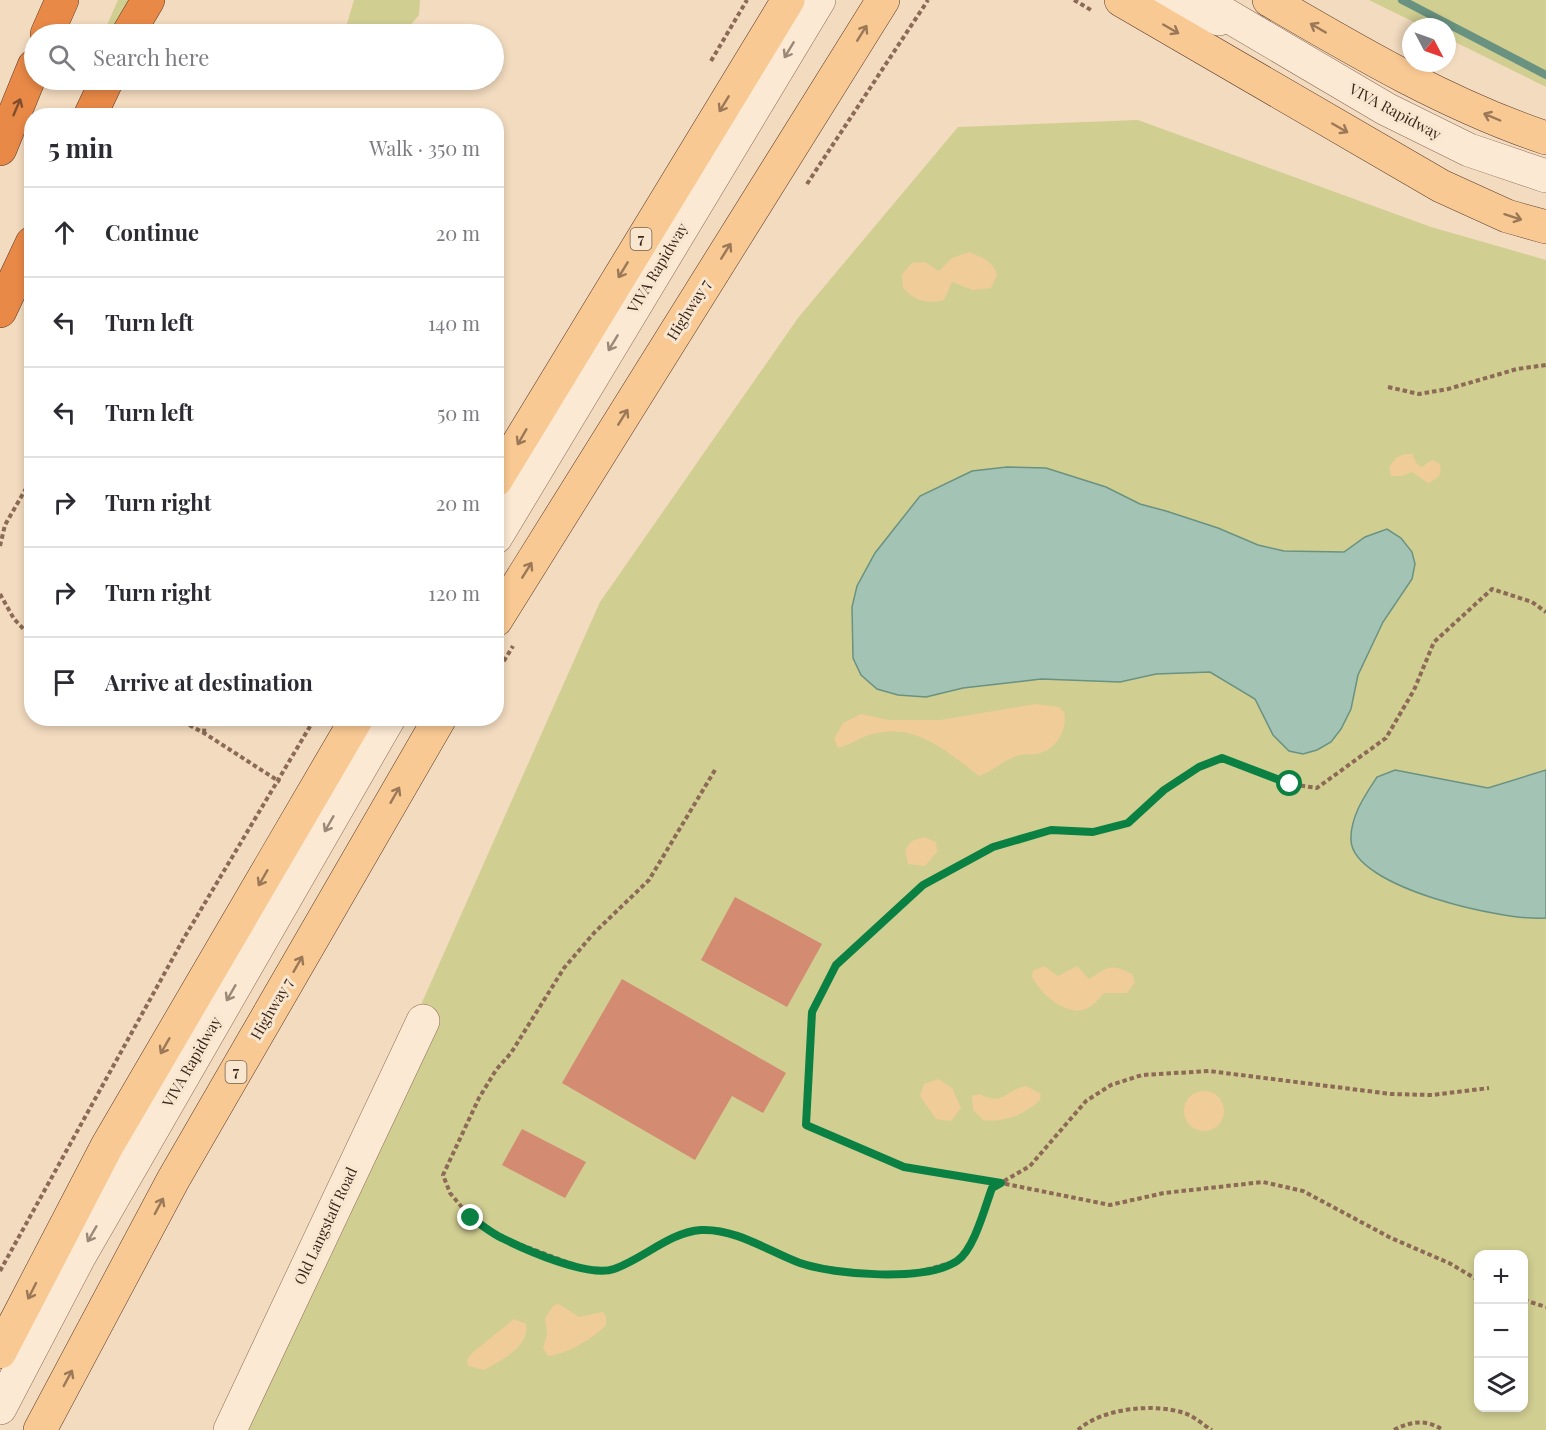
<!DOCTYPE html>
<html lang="en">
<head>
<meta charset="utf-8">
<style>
  :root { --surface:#fff; --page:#f2f2f3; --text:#2b2b33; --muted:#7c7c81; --line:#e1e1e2 }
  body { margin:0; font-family:"Playfair Display",serif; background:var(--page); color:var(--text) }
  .controls { position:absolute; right:18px; bottom:18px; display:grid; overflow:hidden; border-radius:12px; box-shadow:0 3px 9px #0003 }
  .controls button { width:54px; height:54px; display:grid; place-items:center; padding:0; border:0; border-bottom:2px solid var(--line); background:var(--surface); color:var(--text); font:30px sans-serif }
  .compass { position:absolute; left:1402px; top:18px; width:54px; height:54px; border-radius:50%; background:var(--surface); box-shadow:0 3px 9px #0003; rotate:131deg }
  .stop { position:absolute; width:18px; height:18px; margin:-14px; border:4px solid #0b8043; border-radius:50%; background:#fff }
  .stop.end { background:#0b8043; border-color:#fff; box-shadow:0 2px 6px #0008 }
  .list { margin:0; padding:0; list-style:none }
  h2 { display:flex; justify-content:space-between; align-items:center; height:78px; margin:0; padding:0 24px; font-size:26px }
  h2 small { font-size:20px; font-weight:400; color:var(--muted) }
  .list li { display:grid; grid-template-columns:39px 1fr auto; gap:18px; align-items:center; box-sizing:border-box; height:90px; padding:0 24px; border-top:2px solid var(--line) }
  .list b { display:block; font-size:22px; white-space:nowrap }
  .list em { font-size:20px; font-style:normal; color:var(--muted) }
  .icon { flex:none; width:33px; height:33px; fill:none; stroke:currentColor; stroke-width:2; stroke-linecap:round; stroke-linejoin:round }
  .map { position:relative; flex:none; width:1546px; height:1430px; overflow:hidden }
  .search { position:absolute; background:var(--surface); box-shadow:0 3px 9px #0003; left:24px; top:24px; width:480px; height:66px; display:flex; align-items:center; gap:15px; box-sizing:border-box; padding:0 21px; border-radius:33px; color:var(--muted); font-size:22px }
  .panel { position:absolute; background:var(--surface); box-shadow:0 3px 9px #0003; left:24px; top:108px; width:480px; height:618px; border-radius:24px }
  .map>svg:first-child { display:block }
  .green { fill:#d1ce92; fill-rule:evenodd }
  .sand { fill:#f0cc99 }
  .water { fill:#a3c3b5; stroke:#699281; stroke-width:1.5 }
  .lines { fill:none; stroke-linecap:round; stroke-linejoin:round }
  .stream { stroke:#699281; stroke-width:8 }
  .building { fill:#d38b71 }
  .minor-casing { stroke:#8c6a56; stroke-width:34 }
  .major-casing { stroke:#59392a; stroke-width:34 }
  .highway-casing { stroke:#59392a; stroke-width:34 }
  .path { stroke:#8c6a56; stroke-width:4; stroke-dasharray:4.5 3; stroke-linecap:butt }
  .minor { stroke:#fce9d3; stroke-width:33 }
  .major { stroke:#f9c993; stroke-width:33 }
  .highway { stroke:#e98947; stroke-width:33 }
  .oneway { stroke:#9a7858 }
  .oneway2 { stroke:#9b8878 }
  .oneway3 { stroke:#804e2d }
  .route { stroke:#0b8043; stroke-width:8 }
  .labels { text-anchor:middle; stroke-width:6; stroke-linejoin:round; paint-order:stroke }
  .shield { fill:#f8e6cf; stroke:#736052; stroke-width:1.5 }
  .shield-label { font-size:14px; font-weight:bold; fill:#3a261c }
  .street-label { font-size:15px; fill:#3a261c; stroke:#f8e6cf }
</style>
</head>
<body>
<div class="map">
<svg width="1546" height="1430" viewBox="0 0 1546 1430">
  <rect width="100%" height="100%" fill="#f2dbbf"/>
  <g class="green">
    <path d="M118,0H129L109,34H103Z"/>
    <path d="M354,0H420L419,15L403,34H344Z"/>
    <path d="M1369,0H1546V87L1447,38V27H1424Z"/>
    <path d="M1138,120L1431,227L1546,260V1430H232L600,602L798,318L958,127ZM1478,1254H1524V1408H1478Z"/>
  </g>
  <g class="sand">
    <path d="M969,252C982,257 993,261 997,275L991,288L973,290L952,282L944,300C927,304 915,301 903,288L902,274L912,263L925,262L939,271L952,258Z"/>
    <path d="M1405,454H1412L1417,464L1422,467L1432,460L1440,464C1442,476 1438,478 1428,483L1412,472L1402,476H1391L1389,467L1396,458Z"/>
    <path d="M1036,704L1059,707L1064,712C1068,729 1057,748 1040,753C1033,756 1023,753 1016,756C1003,761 993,771 979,776C948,752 913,720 869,735C858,739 849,745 838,748L834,739L843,723L861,714L888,720H940Z"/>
    <path d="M924,837L936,842L937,852L925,866L908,864L905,850L912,841Z"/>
    <path d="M1044,966L1058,976L1077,966L1089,979C1108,967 1110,963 1132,974L1135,982L1127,993H1104C1099,999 1094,1005 1086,1009C1065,1017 1039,992 1032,976L1033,971Z"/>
    <path d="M938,1079L952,1088L961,1108L951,1121L936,1119L920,1096L924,1084Z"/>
    <path d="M1026,1086L1041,1094L1040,1100C1025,1114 1004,1123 983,1120L973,1110L972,1096L980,1094C1002,1107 1005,1090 1026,1086Z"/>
    <circle cx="1204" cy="1111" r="20"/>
    <path d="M559,1304L579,1317L603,1312L606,1317V1325C592,1339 568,1354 548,1356L543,1348L547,1334L545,1318L554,1305Z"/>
    <path d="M514,1319L526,1324C530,1347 501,1360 484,1370L468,1366L467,1360L472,1353Z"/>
  </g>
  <g class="water">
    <path d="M1007,467L1046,468L1106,487L1140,504L1166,511L1218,528L1258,545L1284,551L1344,552L1365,537L1387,529L1401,538L1412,552L1415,564L1412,579L1383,622L1358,675L1351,709L1341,729L1331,742L1317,750L1303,754L1289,751L1273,735L1255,699L1210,672L1156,674L1120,682L1041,679L963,688L926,697L898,695L877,689L861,675L853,658L852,607L857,586L875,553L920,496L972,471Z"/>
    <path d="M1395,770L1488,788L1546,770V918C1508,922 1352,888 1351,840C1350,817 1365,795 1377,777Z"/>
  </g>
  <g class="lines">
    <path class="stream" d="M1402,0L1546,75"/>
  </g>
  <g class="building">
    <path d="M735,897L822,944L787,1007L701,960Z"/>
    <path d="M622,979L786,1073L763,1113L732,1096L695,1160L562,1083Z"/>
    <path d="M522,1129L586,1162L565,1198L502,1165Z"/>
  </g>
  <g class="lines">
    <defs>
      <g id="minor">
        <path d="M1169,0L1219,19"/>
        <path d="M1201,0L1386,109L1469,150L1546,176"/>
        <path d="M496,537L819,0"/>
        <path d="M0,1408L79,1257L389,718"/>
        <path d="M230,1430L423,1021"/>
      </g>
      <g id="major">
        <path d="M1121,0L1441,186L1507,216L1546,227"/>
        <path d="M1269,0C1358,52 1448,105 1546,138"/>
        <path d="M496,480L788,0"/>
        <path d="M496,620L883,0"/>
        <path d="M0,1352L107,1146L357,718"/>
        <path d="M40,1430L173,1180L440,718"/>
      </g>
      <g id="highway">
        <path d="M47,34L62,0"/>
        <path d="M128,34L148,0"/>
        <path d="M90,116L107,80"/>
        <path d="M0,149L34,66"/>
        <path d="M0,311L32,243"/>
      </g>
    </defs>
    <use href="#minor" class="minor-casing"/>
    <use href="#major" class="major-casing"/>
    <use href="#highway" class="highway-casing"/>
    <g class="path">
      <path d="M1074,0L1091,10"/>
      <path d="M711,61L747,0"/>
      <path d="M807,184L928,0"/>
      <path d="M1388,387L1419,394L1448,389L1517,369L1546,365"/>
      <path d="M0,546L5,525L32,478"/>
      <path d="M0,594L14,619L32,638"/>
      <path d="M496,674L513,646"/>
      <path d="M176,718L204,733L280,782"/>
      <path d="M204,733L205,718"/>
      <path d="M715,770L649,880L594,933L564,968L511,1053L496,1070L479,1098L443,1175L450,1193L471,1218L500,1237L588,1270H613L676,1237L701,1230L733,1235L803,1264L880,1276H904L957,1261L968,1249L992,1188L1030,1166L1086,1101L1111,1085L1142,1075L1209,1071L1391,1094L1432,1095L1489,1088"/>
      <path d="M0,1271L184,938L315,718"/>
      <path d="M1478,1280L1449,1263L1391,1238L1303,1191L1263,1182L1164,1193L1110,1205L1001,1183L904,1167L806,1125L812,1012L836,965L923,885L993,847L1051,830L1093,832L1128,823L1164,790L1199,767L1222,758L1290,784L1317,788L1386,738L1414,690L1434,642L1492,589L1532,602L1546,612"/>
      <path d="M1524,1300L1546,1307"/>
      <path d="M1078,1430C1102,1408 1154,1403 1184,1413C1194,1416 1203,1425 1212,1430"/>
      <path d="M1394,1430C1411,1421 1426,1419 1443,1430"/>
    </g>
    <use href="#minor" class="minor"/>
    <use href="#major" class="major"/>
    <use href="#highway" class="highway"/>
  </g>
  <defs><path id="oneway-shaft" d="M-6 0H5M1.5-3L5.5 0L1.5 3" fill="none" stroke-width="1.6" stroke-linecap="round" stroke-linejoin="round" transform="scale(1.5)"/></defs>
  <g class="oneway">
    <use href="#oneway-shaft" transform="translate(1318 28) rotate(-150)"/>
    <use href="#oneway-shaft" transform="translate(1171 29) rotate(30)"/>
    <use href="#oneway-shaft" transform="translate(862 33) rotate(-58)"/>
    <use href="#oneway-shaft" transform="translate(724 104) rotate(121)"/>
    <use href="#oneway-shaft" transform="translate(1492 117) rotate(-157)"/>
    <use href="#oneway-shaft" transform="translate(1340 128) rotate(30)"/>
    <use href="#oneway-shaft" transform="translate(1513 217) rotate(18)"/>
    <use href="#oneway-shaft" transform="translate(726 251) rotate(-58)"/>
    <use href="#oneway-shaft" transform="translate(623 270) rotate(121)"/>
    <use href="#oneway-shaft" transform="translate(623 417) rotate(-58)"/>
    <use href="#oneway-shaft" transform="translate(522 437) rotate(120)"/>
    <use href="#oneway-shaft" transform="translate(527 570) rotate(-58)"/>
    <use href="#oneway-shaft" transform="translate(395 795) rotate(-60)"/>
    <use href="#oneway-shaft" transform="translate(263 878) rotate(120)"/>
    <use href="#oneway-shaft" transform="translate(298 964) rotate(-60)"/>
    <use href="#oneway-shaft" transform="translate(165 1046) rotate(120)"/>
    <use href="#oneway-shaft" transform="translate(159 1206) rotate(-62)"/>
    <use href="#oneway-shaft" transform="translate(32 1291) rotate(117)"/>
    <use href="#oneway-shaft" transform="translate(68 1378) rotate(-62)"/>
  </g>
  <g class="oneway2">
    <use href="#oneway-shaft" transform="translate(789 50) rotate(121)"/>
    <use href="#oneway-shaft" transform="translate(613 343) rotate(121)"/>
    <use href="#oneway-shaft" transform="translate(329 824) rotate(120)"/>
    <use href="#oneway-shaft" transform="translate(231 993) rotate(120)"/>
    <use href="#oneway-shaft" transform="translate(92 1234) rotate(120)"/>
  </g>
  <use class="oneway3" href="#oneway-shaft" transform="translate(17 107) rotate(-67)"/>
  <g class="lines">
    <path class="route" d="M471,1218C481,1224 491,1233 502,1238C526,1250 589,1278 614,1269C643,1259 670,1232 701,1230C735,1228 770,1252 800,1263C835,1275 925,1282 957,1261C974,1250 985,1207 992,1188L1001,1183L904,1167L806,1125L812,1012L836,965L923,885L993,847L1051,830L1093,832L1128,823L1164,790L1199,767L1222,758L1290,784"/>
  </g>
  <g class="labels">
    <g class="shield">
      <rect x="630.5" y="228" width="21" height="22" rx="4.5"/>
      <rect x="225.5" y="1061" width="21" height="22" rx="4.5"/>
    </g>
    <g class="shield-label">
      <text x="641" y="244">7</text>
      <text x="236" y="1077">7</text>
    </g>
    <g class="street-label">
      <text transform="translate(1395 112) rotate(28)" y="5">VIVA Rapidway</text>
      <text transform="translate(658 268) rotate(-59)" y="5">VIVA Rapidway</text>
      <text transform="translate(689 310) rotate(-58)" y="5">Highway 7</text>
      <text transform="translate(272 1009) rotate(-60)" y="5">Highway 7</text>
      <text transform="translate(192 1062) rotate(-60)" y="5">VIVA Rapidway</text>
      <text transform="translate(326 1226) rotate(-65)" y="5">Old Langstaff Road</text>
    </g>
  </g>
</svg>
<div class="controls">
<button>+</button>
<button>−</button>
<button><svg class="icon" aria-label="layers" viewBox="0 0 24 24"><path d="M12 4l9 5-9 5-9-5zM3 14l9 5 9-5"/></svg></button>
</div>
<svg class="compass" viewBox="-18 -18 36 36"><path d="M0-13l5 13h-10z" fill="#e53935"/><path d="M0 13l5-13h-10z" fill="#7c7c81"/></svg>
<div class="stop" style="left:1290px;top:784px"></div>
<div class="stop end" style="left:471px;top:1218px"></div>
<div class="search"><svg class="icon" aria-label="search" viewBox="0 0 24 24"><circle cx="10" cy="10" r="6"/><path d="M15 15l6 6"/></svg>Search here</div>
<section class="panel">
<h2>5 min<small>Walk · 350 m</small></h2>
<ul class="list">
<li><svg class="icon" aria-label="ahead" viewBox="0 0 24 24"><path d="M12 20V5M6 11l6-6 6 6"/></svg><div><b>Continue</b></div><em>20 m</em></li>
<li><svg class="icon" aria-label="left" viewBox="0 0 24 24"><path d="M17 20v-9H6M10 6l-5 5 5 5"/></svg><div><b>Turn left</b></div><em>140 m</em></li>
<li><svg class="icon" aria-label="left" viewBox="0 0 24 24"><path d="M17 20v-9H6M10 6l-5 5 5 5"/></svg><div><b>Turn left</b></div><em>50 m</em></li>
<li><svg class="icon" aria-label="right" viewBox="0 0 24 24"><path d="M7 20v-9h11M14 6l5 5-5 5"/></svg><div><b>Turn right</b></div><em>20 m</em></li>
<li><svg class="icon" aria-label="right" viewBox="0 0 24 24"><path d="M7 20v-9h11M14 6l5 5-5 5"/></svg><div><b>Turn right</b></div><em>120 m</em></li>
<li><svg class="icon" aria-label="arrive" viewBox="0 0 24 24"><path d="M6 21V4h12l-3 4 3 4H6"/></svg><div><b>Arrive at destination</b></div></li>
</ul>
</section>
</div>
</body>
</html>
